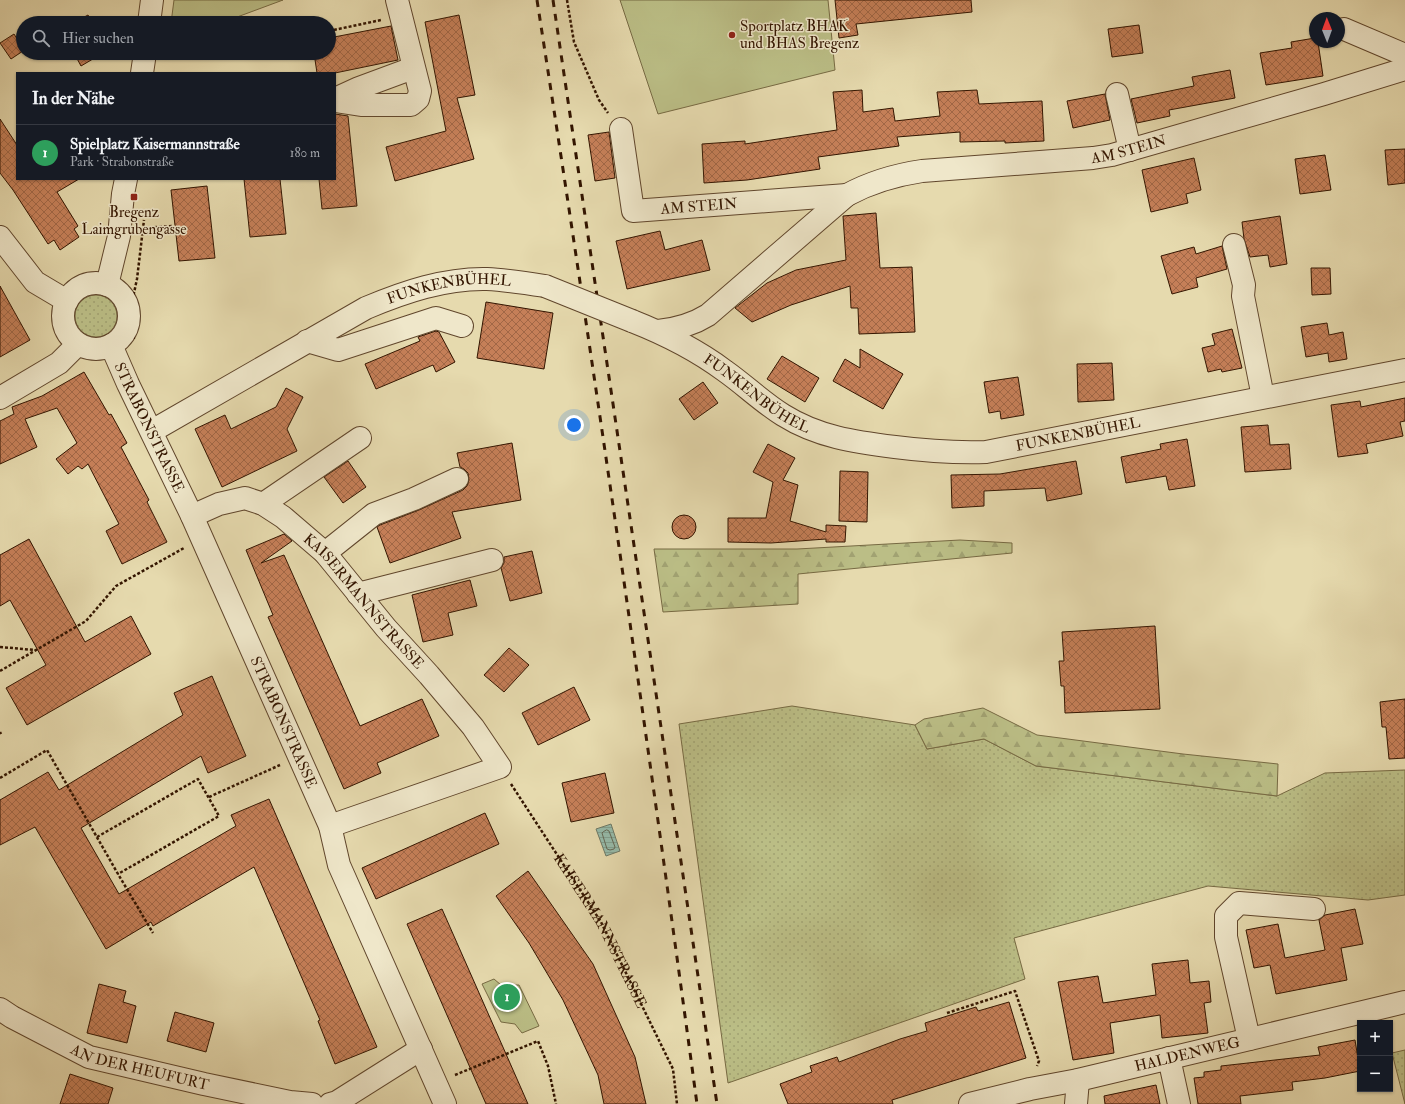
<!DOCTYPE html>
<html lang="de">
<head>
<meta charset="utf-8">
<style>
  :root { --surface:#171b24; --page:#20242c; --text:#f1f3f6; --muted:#9ea1a6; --line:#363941; --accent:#7c3aed }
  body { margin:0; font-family:"IM FELL Double Pica",serif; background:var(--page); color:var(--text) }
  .controls { position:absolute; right:12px; bottom:12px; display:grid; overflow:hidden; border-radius:0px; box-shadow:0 1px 3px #0004 }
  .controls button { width:36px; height:36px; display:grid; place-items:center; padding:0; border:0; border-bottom:1px solid var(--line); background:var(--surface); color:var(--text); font:20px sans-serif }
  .compass { position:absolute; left:1309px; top:12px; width:36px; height:36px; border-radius:50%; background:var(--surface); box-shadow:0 1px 3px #0004; rotate:359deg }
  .you { position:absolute; left:574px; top:425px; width:14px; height:14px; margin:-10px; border:3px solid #fff; border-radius:50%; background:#1a73e8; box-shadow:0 0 0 6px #1a73e833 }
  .badge { display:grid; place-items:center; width:26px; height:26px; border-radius:50%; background:var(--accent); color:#fff; font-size:13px; font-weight:700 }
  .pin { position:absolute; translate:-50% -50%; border:2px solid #fff; box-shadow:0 1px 4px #0006 }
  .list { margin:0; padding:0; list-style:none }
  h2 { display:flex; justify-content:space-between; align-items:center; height:52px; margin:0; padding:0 16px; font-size:17px }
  h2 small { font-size:13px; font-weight:400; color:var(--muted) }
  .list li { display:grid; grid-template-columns:26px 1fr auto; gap:12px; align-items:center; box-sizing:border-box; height:56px; padding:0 16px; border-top:1px solid var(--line) }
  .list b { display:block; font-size:15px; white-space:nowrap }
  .list p { margin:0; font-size:13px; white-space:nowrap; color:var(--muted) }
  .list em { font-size:13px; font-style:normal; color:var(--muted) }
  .icon { flex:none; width:22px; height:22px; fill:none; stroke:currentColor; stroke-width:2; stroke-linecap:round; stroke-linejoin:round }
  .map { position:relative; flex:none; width:1405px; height:1104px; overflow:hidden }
  .search { position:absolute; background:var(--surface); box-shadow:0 1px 3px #0004; left:16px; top:16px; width:320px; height:44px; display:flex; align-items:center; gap:10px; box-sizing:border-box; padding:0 14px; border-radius:22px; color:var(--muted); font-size:15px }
  .panel { position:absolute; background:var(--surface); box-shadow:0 1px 3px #0004; left:16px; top:72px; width:320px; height:108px; border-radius:0px }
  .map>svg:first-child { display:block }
  .grass { fill:url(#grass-dots); stroke:#776a43 }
  .forest { fill:url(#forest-firs); stroke:#776a43 }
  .park { fill:#bbbe86; stroke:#776a43 }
  .water { fill:url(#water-rules); stroke:#6e7966 }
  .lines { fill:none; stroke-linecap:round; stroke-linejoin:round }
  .shore { stroke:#646855; stroke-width:1 }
  .building { fill:url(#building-cross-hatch); stroke:#331500 }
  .minor-casing { stroke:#60462c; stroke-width:24 }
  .path { stroke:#331500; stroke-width:2.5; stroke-dasharray:3 2; stroke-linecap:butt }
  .minor { stroke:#efe7ca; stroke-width:22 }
  .rail { stroke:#331500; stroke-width:3; stroke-dasharray:7 7; stroke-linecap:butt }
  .minor-bridge-casing { stroke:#60462c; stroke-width:24; stroke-linecap:butt }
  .minor-bridge { stroke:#efe7ca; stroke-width:22 }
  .poi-dot { fill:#8f2418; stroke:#efe7ca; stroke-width:1.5 }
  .labels { text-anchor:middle; stroke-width:3; stroke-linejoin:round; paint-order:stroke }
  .poi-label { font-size:15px; fill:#331500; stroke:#efe7ca; text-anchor:start }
  .street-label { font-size:15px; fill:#331500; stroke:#efe7ca }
</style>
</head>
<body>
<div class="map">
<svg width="1405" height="1104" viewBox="0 0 1405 1104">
  <defs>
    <pattern id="grass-dots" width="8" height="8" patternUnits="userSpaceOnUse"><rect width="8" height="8" fill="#bbbe86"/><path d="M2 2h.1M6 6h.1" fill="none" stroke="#a1a272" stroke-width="1.8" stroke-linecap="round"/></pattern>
    <pattern id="forest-firs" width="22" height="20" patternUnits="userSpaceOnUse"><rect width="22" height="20" fill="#bbbe86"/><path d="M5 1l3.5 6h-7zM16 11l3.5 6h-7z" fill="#a1a272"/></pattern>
    <pattern id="water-rules" width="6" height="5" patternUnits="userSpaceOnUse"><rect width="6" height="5" fill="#96bbaa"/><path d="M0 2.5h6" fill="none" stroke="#82a090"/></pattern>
    <pattern id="building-cross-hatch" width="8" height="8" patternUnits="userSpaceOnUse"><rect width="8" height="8" fill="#c57f58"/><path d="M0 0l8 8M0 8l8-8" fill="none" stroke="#a16746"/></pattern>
  </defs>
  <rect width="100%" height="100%" fill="#e6daae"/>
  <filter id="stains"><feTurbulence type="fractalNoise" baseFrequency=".005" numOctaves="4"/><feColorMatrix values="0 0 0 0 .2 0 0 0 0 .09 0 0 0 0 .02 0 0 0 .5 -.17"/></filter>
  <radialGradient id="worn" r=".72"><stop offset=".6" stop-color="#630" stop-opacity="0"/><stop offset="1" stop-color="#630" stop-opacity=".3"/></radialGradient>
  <g class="grass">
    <circle cx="96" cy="316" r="21"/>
    <path d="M792,706L915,725L927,749L984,739L1036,766L1277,796L1325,773L1405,770V895L1368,900L1208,886L1014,938L1025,979L728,1083L679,724Z"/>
    <path d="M1405,1050V1104L1392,1053Z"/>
  </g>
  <g class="forest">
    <path d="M960,540L1012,543V553L798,574V604L663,612L654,549H797Z"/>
    <path d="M983,708L1037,735L1183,754L1278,764L1277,796L1036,766L984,739L927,749L915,725L924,719Z"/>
  </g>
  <g class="park">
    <path d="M174,0H283L221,23H171Z"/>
    <path d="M620,0H828L835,70L658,114Z"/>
    <path d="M494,979L501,985H519L539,1026L522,1033L515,1024L501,1022L482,984Z"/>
  </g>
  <path class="water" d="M611,824L620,851L606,856L596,829Z"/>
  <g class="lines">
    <path class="shore" d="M607,830L609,831L615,847L614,849L610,850L607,849L602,833L603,832Z"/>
  </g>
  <g class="building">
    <path d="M835,0H971L972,12L856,24L858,35L839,38Z"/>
    <path d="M88,15L93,23H73Z"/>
    <path d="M459,15L475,95L457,98L474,159L395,181L386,147L446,131L425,22Z"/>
    <path d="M1139,25L1143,53L1112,57L1108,29Z"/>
    <path d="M391,26L398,60L335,73H317L314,53H329V38Z"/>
    <path d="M14,34L23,48V51L11,59L0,43Z"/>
    <path d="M1315,38V42H1318L1323,76L1266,85L1260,53L1292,48L1291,42Z"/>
    <path d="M74,53H103L81,66Z"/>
    <path d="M1230,70L1235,98L1169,110L1170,116L1137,123L1131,99L1194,86L1192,77Z"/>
    <path d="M862,90L863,112L893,108L895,121L940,116L937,92L977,90L979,104L1042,101L1044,141L1005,143V141L960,142V132L897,137L899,146L818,157L820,169L747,180L704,183L702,144L745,141V144L837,130L833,92Z"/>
    <path d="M1105,94L1110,120L1073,128L1067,101Z"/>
    <path d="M335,114L348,116L357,206L322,209L319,179H335Z"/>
    <path d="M0,119L17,145V179H79L57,192L78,226L74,229L79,237L60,250L54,240L48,244L13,190L0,173Z"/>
    <path d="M609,132L615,178L595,181L588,135Z"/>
    <path d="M1405,149V183L1388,185L1385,150Z"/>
    <path d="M1325,155L1331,190L1300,194L1295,159Z"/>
    <path d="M1194,158L1201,190L1186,194L1188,203L1151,212L1142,170Z"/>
    <path d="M244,179H280L286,234L250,237Z"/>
    <path d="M207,186L215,258L179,261L171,190Z"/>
    <path d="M876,213L880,268L912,267L915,332L859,334L858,308H851L850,286L791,305L752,322L735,308L767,283L796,270L846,260L843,216Z"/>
    <path d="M1280,216L1287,264L1270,267L1268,255L1250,257L1244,239L1242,222Z"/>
    <path d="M660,231L665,250L702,240L710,270L627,289L616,241Z"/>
    <path d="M1222,246L1227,269L1196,278L1198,287L1172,294L1161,256L1194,247L1196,254Z"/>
    <path d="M1311,268H1330L1331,294L1312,295Z"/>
    <path d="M0,286L30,340L0,357Z"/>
    <path d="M486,302L553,313L544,369L477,358Z"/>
    <path d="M1327,323L1329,335L1343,332L1347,359L1329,362L1328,353L1306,357L1301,327Z"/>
    <path d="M1232,329L1242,368L1222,372L1221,369L1208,372L1202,348L1215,345L1212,334Z"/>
    <path d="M436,331L439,332L455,362L436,372L433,365L376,389L365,364L420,341L418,337Z"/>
    <path d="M860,349L903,374L883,409L833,381L845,359L860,368Z"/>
    <path d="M782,356L819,378L805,402L767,379Z"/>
    <path d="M1112,363L1114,400L1078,402L1077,364Z"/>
    <path d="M84,372L109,415L111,414L127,443L121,447L149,500L147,502L167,542L122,564L106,531L119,524L88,464L82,469L78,466L68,474L56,459L77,443L57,408L25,419L37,447L0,464V421L14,414L12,407L42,396Z"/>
    <path d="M1018,377L1024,415L1001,419L1000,411L989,413L984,382Z"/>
    <path d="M703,382L718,403L694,420L679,399Z"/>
    <path d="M286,388L303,397L287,429L297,451L222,487L195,429L225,415L231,429L276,407Z"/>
    <path d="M1405,398V421L1400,422L1403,436L1366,444L1368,453L1338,457L1331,405L1360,401L1361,407Z"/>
    <path d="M1268,425L1270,445L1289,444L1291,469L1245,472L1241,427Z"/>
    <path d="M1187,439L1195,486L1169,490L1166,476L1126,483L1121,457L1161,449L1160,444Z"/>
    <path d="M512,443L521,500L452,512L461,538L390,563L377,527L380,525L419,510L463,490L467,486L469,480L468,473L464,469L460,467L457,453Z"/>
    <path d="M768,444L795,458L783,480L798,485L790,521L826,532V525L846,526L845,542H826V539L771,543L728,542V518H766L773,482L753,472Z"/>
    <path d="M348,461L366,487L343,503L324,477Z"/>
    <path d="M1076,461L1082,494L1047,501L1045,488L984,491V506L952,508L951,475L1000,474Z"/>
    <path d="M840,471L868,472L867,522L839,521Z"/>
    <circle cx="684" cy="527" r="12"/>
    <path d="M284,534L292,541L261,563L284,555L360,726L422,699L439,736L377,763L381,773L344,789L268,617L273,615L246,550Z"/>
    <path d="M29,539L85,642L131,616L151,654L27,725L6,688L46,665L10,600L0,606V555Z"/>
    <path d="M532,551L542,593L510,601L501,568L504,563V557Z"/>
    <path d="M470,580L477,606L448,613L453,635L423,642L412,595Z"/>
    <path d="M1155,626L1160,709L1065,713L1064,686H1061L1059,661H1064L1062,632Z"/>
    <path d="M509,648L529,665L504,692L484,675Z"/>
    <path d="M212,676L246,756L208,773L201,756L81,828L119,894L236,826L231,815L269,799L377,1047L335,1064L318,1021L320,1020L254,867L153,926L151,922L106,949L35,827L0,845V800L48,772L59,790L183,715L174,693Z"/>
    <path d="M574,687L590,720L538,745L522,713Z"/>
    <path d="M1405,699V758L1389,759L1386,727H1382L1380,702Z"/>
    <path d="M605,773L614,813L571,822L562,783Z"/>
    <path d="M485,813L499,844L376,899L362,868Z"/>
    <path d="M528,871L593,964L635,1057L646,1104H604L598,1075L563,1000L529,943L496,896Z"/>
    <path d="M442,909L506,1054L528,1104H486L407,924Z"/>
    <path d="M1355,909L1363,944L1341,948L1347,980L1276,994L1270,965L1254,968L1246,930L1278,924L1285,958L1325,950L1319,920L1325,915Z"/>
    <path d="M1188,960L1190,983L1209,981L1211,1002L1204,1003L1208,1033L1162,1038L1160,1015L1110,1023L1114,1053L1073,1060L1058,982L1098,976L1103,1003L1156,995L1152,964Z"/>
    <path d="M99,984L126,991L123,1002L136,1006L127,1043L87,1033Z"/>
    <path d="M1009,1002L1026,1058L892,1100L893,1104H788L780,1084L812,1072L810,1066L837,1057L839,1062L900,1039L927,1031L925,1023L976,1007L978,1011Z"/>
    <path d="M175,1012L214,1023L206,1052L167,1041Z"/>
    <path d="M1355,1040L1360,1071L1325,1078L1292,1082L1293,1090L1240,1096L1241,1104H1198L1194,1078L1204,1077V1072L1221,1070V1066L1320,1055L1318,1047Z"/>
    <path d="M70,1074L113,1088L108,1104H60Z"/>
    <path d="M1156,1085L1160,1104H1105L1104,1096Z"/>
  </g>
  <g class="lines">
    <defs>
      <g id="minor">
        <path d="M149,23L152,0"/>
        <path d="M1344,29L1405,55"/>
        <path d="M142,73L145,53"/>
        <path d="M1117,94L1130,150"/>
        <path d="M335,99L359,88L413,68"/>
        <path d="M335,101L361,105H411L418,99L420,91L397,0"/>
        <path id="s2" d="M621,129L633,211L847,195"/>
        <path d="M0,237L35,282L67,301"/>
        <path d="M1234,245L1244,285L1243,296L1263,397"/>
        <circle cx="96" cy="316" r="33"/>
        <path d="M107,285L119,236L123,194L126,179"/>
        <path id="s3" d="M632,321C665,334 697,350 725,371C745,385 762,402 783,415C818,437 855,442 895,447C926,451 955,453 986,452L1405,370"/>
        <path id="s4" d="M658,331C677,329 692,325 708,315L847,195C871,182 895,175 922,171L1093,158L1112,155L1324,94L1405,69"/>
        <path d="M307,341L338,350L436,318L462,326"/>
        <path id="s5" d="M111,345L128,384L192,516L330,826L339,865L445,1104"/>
        <path d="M0,398L59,363L78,344"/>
        <path id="s6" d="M152,431L366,308C404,292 445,278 487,279C507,280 526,283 545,286"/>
        <path d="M263,504L360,438"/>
        <path id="s7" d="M192,516L219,504L245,498L263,504L283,517L325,553L386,628L429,675L473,727L500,767L330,826"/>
        <path d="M325,553L374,514L414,499L457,479"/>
        <path d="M358,594L492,560"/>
        <path id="s8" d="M0,1009L12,1017L89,1057L204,1084L290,1102L312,1104"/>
        <path d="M1249,1039L1226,937V916L1239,903L1314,909"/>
        <path d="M1169,1058L1179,1104"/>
        <path d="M330,1104L337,1102L421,1049"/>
        <path id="s9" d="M970,1104L1030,1089L1078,1080L1405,1002"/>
        <path d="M1076,1104L1078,1080"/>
      </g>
    </defs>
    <use href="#minor" class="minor-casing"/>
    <g class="path">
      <path d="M567,0L574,42L599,100L608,113"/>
      <path d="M329,31L381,20"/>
      <path d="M144,228L172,226"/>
      <path d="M134,339L129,316L137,279L144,220"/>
      <path d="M0,647L35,650"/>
      <path d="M0,671L86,621L116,586L184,548"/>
      <path d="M0,732L1,734"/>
      <path d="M0,778L47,750L118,874L153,933"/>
      <path id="s1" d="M511,784L601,922L673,1069L677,1104"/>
      <path d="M209,797L280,765"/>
      <path d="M97,837L198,779L219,816L118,874"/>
      <path d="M947,1013L1015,991L1039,1061L1037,1066"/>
      <path d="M455,1075L538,1041L548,1066L556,1104"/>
    </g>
    <use href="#minor" class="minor"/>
    <g class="rail">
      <path d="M537,0C594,367 647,735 697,1104"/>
      <path d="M553,0L717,1104"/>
    </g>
    <defs>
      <path id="minor-bridge" d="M545,286L632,321"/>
    </defs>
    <use href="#minor-bridge" class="minor-bridge-casing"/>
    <use href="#minor-bridge" class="minor-bridge"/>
  </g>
  <g class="poi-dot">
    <circle cx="732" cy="35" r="4"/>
    <rect x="130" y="193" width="8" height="8" rx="2"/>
  </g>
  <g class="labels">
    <g class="poi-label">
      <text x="740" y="31">Sportplatz BHAK<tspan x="740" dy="17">und BHAS Bregenz</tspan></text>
      <text x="134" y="217" text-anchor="middle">Bregenz<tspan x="134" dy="17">Laimgrubengasse</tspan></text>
    </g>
    <g class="street-label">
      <text dy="5" stroke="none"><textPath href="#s4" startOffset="524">AM STEIN</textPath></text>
      <text dy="5" stroke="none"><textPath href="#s2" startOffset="149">AM STEIN</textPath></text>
      <text dy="5" stroke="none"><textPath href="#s6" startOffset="333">FUNKENBÜHEL</textPath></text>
      <text dy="5" stroke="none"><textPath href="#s3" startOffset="145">FUNKENBÜHEL</textPath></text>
      <text dy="5" stroke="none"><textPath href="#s5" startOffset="91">STRABONSTRASSE</textPath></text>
      <text dy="5" stroke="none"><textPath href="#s3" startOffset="481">FUNKENBÜHEL</textPath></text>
      <text dy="5" stroke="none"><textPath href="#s7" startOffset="216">KAISERMANNSTRASSE</textPath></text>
      <text dy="5" stroke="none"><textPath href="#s5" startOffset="415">STRABONSTRASSE</textPath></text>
      <text dy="5" stroke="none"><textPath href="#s1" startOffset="172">KAISERMANNSTRASSE</textPath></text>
      <text dy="5" stroke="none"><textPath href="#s9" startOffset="223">HALDENWEG</textPath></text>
      <text dy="5" stroke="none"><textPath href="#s8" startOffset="153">AN DER HEUFURT</textPath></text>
    </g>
  </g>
  <rect width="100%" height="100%" filter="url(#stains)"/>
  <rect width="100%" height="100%" fill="url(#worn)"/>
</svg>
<div class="controls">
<button>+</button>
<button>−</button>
</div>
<svg class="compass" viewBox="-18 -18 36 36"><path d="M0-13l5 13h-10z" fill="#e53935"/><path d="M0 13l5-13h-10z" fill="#9ea1a6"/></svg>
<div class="you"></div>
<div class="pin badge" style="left:507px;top:997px;background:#2e9e5b">1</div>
<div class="search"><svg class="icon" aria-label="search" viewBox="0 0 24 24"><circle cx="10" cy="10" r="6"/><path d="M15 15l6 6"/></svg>Hier suchen</div>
<section class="panel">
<h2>In der Nähe<small></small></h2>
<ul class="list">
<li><span class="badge" style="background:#2e9e5b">1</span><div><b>Spielplatz Kaisermannstraße</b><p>Park · Strabonstraße</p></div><em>180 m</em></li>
</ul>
</section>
</div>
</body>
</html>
